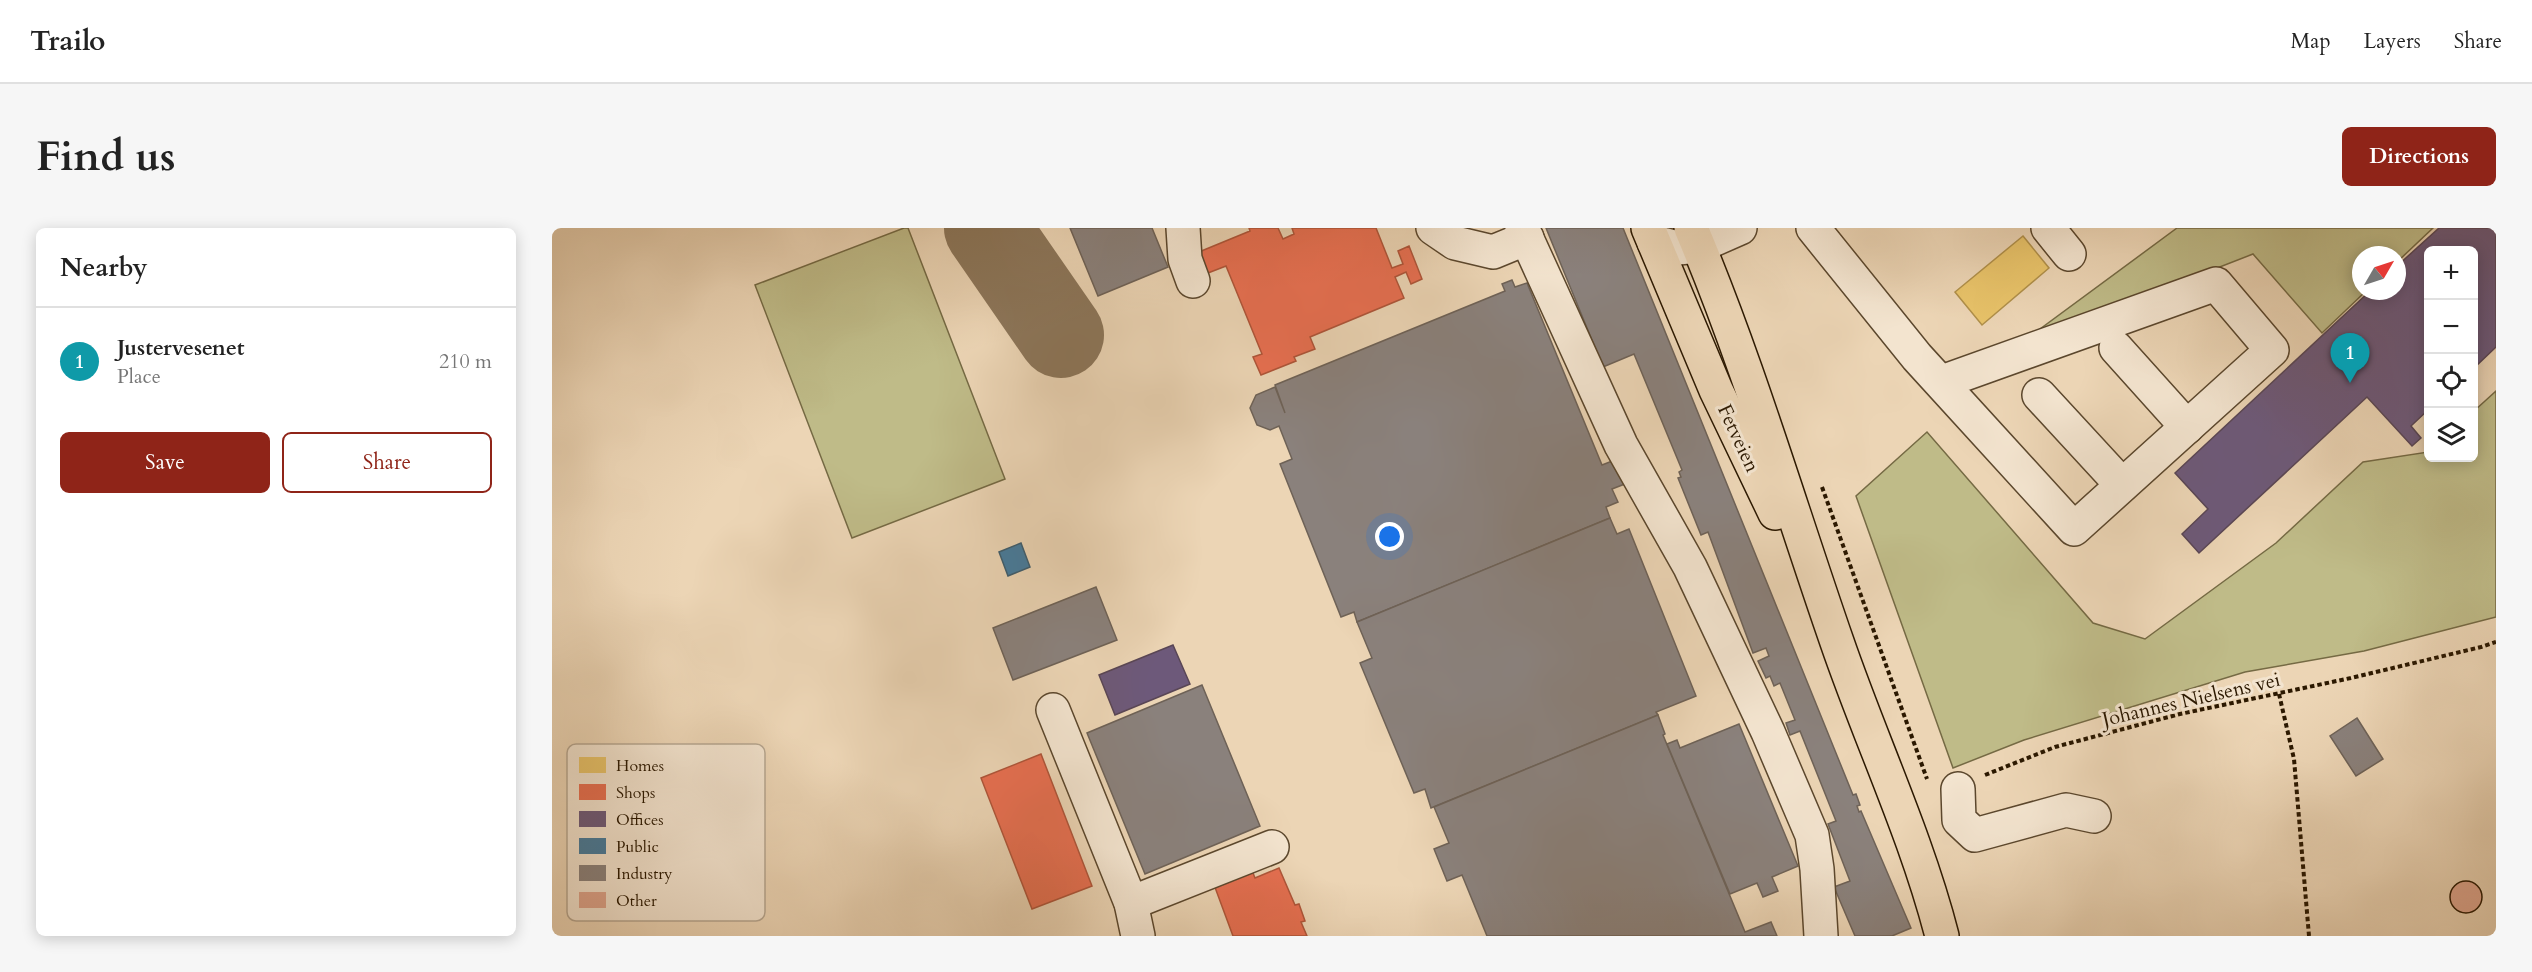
<!DOCTYPE html>
<html lang="en">
<head>
<meta charset="utf-8">
<style>
  :root { --surface:#fff; --page:#f6f6f6; --text:#222; --muted:#767676; --line:#e0e0e0; --accent:#8f2418 }
  body { margin:0; font-family:Cardo,serif; background:var(--page); color:var(--text) }
  .controls { position:absolute; right:18px; top:18px; display:grid; overflow:hidden; border-radius:9px; box-shadow:0 3px 15px #0003 }
  .controls button { width:54px; height:54px; display:grid; place-items:center; padding:0; border:0; border-bottom:2px solid var(--line); background:var(--surface); color:var(--text); font:30px sans-serif }
  .compass { position:absolute; left:1800px; top:18px; width:54px; height:54px; border-radius:50%; background:var(--surface); box-shadow:0 3px 15px #0003; rotate:51deg }
  .you { position:absolute; left:838px; top:309px; width:21px; height:21px; margin:-15px; border:4px solid #fff; border-radius:50%; background:#1a73e8; box-shadow:0 0 0 9px #1a73e833 }
  .badge { display:grid; place-items:center; width:39px; height:39px; border-radius:50%; background:var(--accent); color:#fff; font-size:20px; font-weight:700 }
  .pin { position:absolute; translate:-50% -50px; filter:drop-shadow(0 2px 3px #0008) }
  .pin::after { content:''; position:absolute; top:32px; width:21px; height:18px; background:inherit; clip-path:polygon(0 0,100% 0,50% 100%) }
  .list { margin:0; padding:0; list-style:none }
  h2 { display:flex; justify-content:space-between; align-items:center; height:78px; margin:0; padding:0 24px; font-size:26px }
  h2 small { font-size:20px; font-weight:400; color:var(--muted) }
  .list li { display:grid; grid-template-columns:39px 1fr auto; gap:18px; align-items:center; box-sizing:border-box; height:108px; padding:0 24px; border-top:2px solid var(--line) }
  .list b { display:block; font-size:22px; white-space:nowrap }
  .list p { margin:0; font-size:20px; white-space:nowrap; color:var(--muted) }
  .list em { font-size:20px; font-style:normal; color:var(--muted) }
  .actions { display:flex; gap:12px; padding:18px 24px }
  .actions a { flex:1; padding:14px 0; border:2px solid var(--accent); border-radius:9px; text-align:center; font-size:21px; color:var(--accent) }
  .actions .main { background:var(--accent); color:#fff }
  .icon { flex:none; width:33px; height:33px; fill:none; stroke:currentColor; stroke-width:2; stroke-linecap:round; stroke-linejoin:round }
  .map { position:relative; flex:none; width:1944px; height:708px; overflow:hidden; border-radius:9px }
  header { display:flex; align-items:center; gap:36px; box-sizing:border-box; height:84px; padding:0 30px; background:var(--surface); border-bottom:2px solid var(--line) }
  header strong { font-size:28px }
  nav { display:flex; gap:33px; margin-inline-start:auto; font-size:21px }
  .intro { display:flex; align-items:center; justify-content:space-between; box-sizing:border-box; height:144px; padding:0 36px }
  h1 { margin:0; font-size:42px }
  .button { padding:15px 27px; border-radius:9px; background:var(--accent); color:#fff; font-size:21px; font-weight:700 }
  main { display:flex; gap:36px; padding:0 36px }
  aside { flex:1; background:var(--surface); border-radius:9px; box-shadow:0 3px 15px #0003 }
  .map>svg:first-child { display:block }
  .green { fill:#bfbb88; stroke:#756a44; stroke-width:1.5 }
  .homes { fill:#e9c46a; stroke:#b0904a; stroke-width:1.5 }
  .shops { fill:#e76f51; stroke:#af5539; stroke-width:1.5 }
  .offices { fill:#6d597a; stroke:#594655; stroke-width:1.5 }
  .public { fill:#457b9d; stroke:#3d5d6e; stroke-width:1.5 }
  .industry { fill:#8a817c; stroke:#6e6257; stroke-width:1.5 }
  .lines { fill:none; stroke-linecap:round; stroke-linejoin:round }
  .taxiway { stroke:#8c765a; stroke-width:86 }
  .building { fill:#dea58d; stroke:#2b1800; stroke-width:1.5 }
  .minor-casing { stroke:#5b472d; stroke-width:36 }
  .highway-casing { stroke:#2b1800; stroke-width:36 }
  .path { stroke:#2b1800; stroke-width:4; stroke-dasharray:4.5 3; stroke-linecap:butt }
  .minor { stroke:#f3e4cf; stroke-width:33 }
  .highway { stroke:#ecd5b5; stroke-width:33 }
  .labels { text-anchor:middle; stroke-width:6; stroke-linejoin:round; paint-order:stroke }
  .street-label { font-size:20px; fill:#2b1800; stroke:#f3e4cf }
  .key { fill:#f3e4cf; stroke:#b7a791; stroke-width:1.5 }
  .key-label { font-size:16px; fill:#2b1800 }
</style>
</head>
<body>
<header>
<strong>Trailo</strong>
<nav><a>Map</a><a>Layers</a><a>Share</a></nav>
</header>
<div class="intro"><h1>Find us</h1><a class="button">Directions</a></div>
<main>
<aside>
<h2>Nearby<small></small></h2>
<ul class="list">
<li><span class="badge" style="background:#0f9aa8">1</span><div><b>Justervesenet</b><p>Place</p></div><em>210 m</em></li>
</ul>
<div class="actions"><a class="main">Save</a><a>Share</a></div>
</aside>
<div class="map">
<svg width="1944" height="708" viewBox="0 0 1944 708">
  <rect width="100%" height="100%" fill="#ecd5b5"/>
  <filter id="stains"><feTurbulence type="fractalNoise" baseFrequency=".00333" numOctaves="4"/><feColorMatrix values="0 0 0 0 .2 0 0 0 0 .09 0 0 0 0 .02 0 0 0 .5 -.17"/></filter>
  <radialGradient id="worn" r=".72"><stop offset=".6" stop-color="#630" stop-opacity="0"/><stop offset="1" stop-color="#630" stop-opacity=".3"/></radialGradient>
  <g class="green">
    <path d="M352,0H356L453,251L300,310L203,57Z"/>
    <path d="M1625,0H1881L1845,34V27H1809V63H1814L1770,105L1701,26L1465,118Z"/>
    <path d="M1944,163V389L1812,423L1693,444L1472,512L1401,540L1304,268L1375,204L1541,395L1593,411L1724,315L1811,234L1876,224V230H1922V183Z"/>
  </g>
  <path class="homes" d="M1471,8L1497,40L1430,97L1403,64Z"/>
  <g class="shops">
    <path d="M697,0H726L731,11L742,6L740,0H824L840,40L851,36L846,23L857,18L870,51L859,56L854,44L843,49L852,70L758,109L763,121L742,129L744,133L709,147L701,129L710,126L674,38L656,45L647,24L698,3Z"/>
    <path d="M489,526L540,658L480,681L429,550Z"/>
    <path d="M699,640L703,650L727,640L743,677L747,676L753,693L749,694L755,708H681L661,654Z"/>
  </g>
  <g class="offices">
    <path d="M1887,0H1944V119L1922,140V22H1876V182L1859,198L1869,210L1860,218L1815,169L1647,325L1630,306L1656,281L1623,245L1818,63H1845V38Z"/>
    <path d="M621,417L638,456L563,487L547,447Z"/>
  </g>
  <path class="public" d="M469,315L478,339L456,348L447,324Z"/>
  <g class="industry">
    <path d="M518,0H600L616,39L546,68Z"/>
    <path d="M994,0H1071L1301,567L1304,566L1308,577L1305,578L1307,584L1309,583L1359,700L1340,708H1303L1282,659L1298,653L1276,596L1284,593L1248,503L1238,507L1234,495L1243,492L1228,455L1222,458L1218,448L1214,450L1206,433L1217,428L1214,420L1201,425L1156,304L1149,307L1126,250L1129,249L1127,244L1130,242L1082,126L1051,139Z"/>
    <path d="M960,52L963,59L975,55L1050,237L1068,230L1078,254L1060,261L1066,274L1054,279L1058,290L805,394L802,384L789,389L728,236L740,231L727,198L718,202L705,197L698,180L704,167L723,159L733,185L723,157L953,63L950,56Z"/>
    <path d="M1058,290L1065,306L1077,301L1144,468L1104,484L1106,487L879,580L873,561L862,565L808,435L820,430L805,394Z"/>
    <path d="M544,359L565,412L461,452L441,400Z"/>
    <path d="M650,457L708,598L593,646L535,505Z"/>
    <path d="M1106,487L1113,506L1111,507L1193,704L1219,694L1225,708H935L910,647L895,653L882,621L897,615L882,579Z"/>
    <path d="M1805,490L1831,531L1804,548L1778,508Z"/>
    <path d="M1187,496L1246,638L1220,649L1226,663L1211,669L1205,655L1178,666L1115,516L1125,512L1128,520Z"/>
  </g>
  <g class="lines">
    <path class="taxiway" d="M435,0L509,107"/>
  </g>
  <circle class="building" cx="1914" cy="669" r="16"/>
  <g class="lines">
    <defs>
      <g id="minor">
        <path d="M631,0L633,31L641,53"/>
        <path d="M881,0L903,15L941,24L975,10"/>
        <path d="M970,0L1069,217L1138,339L1216,504L1260,607L1265,641L1269,708"/>
        <path d="M1261,0L1365,129L1522,301L1720,122L1664,56L1390,154"/>
        <path d="M1496,0L1517,26"/>
        <path d="M1102,14L1126,20L1147,18L1188,0"/>
        <path d="M1564,120L1635,199"/>
        <path d="M1487,167L1570,257"/>
        <path d="M501,482L579,675L586,708"/>
        <path d="M1406,561L1407,592L1423,607L1514,582L1542,588"/>
        <path d="M579,675L720,619"/>
      </g>
      <g id="highway">
        <path d="M1096,0L1164,162L1223,285"/>
        <path d="M1139,0C1196,135 1237,276 1285,414C1319,513 1364,607 1390,708"/>
      </g>
    </defs>
    <use href="#minor" class="minor-casing"/>
    <use href="#highway" class="highway-casing"/>
    <g class="path">
      <path d="M1270,259L1375,551"/>
      <path d="M1727,466L1742,531L1757,708"/>
      <path d="M1433,547L1503,519L1628,486L1799,450L1929,419L1944,414"/>
    </g>
    <use href="#minor" class="minor"/>
    <use href="#highway" class="highway"/>
  </g>
  <g class="labels">
    <g class="street-label">
      <text transform="translate(1187 210) rotate(65)" y="7">Fetveien</text>
      <text transform="translate(1639 471) rotate(-13)" y="7">Johannes Nielsens vei</text>
    </g>
  </g>
  <rect x="15" y="516" width="198" height="177" rx="9" class="key"/>
  <rect x="27" y="529" width="27" height="16" fill="#e9c46a"/>
  <rect x="27" y="556" width="27" height="16" fill="#e76f51"/>
  <rect x="27" y="583" width="27" height="16" fill="#6d597a"/>
  <rect x="27" y="610" width="27" height="16" fill="#457b9d"/>
  <rect x="27" y="637" width="27" height="16" fill="#8a817c"/>
  <rect x="27" y="664" width="27" height="16" fill="#dea58d"/>
  <g class="key-label">
    <text x="64" y="543">Homes</text>
    <text x="64" y="570">Shops</text>
    <text x="64" y="597">Offices</text>
    <text x="64" y="624">Public</text>
    <text x="64" y="651">Industry</text>
    <text x="64" y="678">Other</text>
  </g>
  <rect width="100%" height="100%" filter="url(#stains)"/>
  <rect width="100%" height="100%" fill="url(#worn)"/>
</svg>
<div class="controls">
<button>+</button>
<button>−</button>
<button><svg class="icon" aria-label="locate" viewBox="0 0 24 24"><circle cx="12" cy="12" r="6"/><path d="M12 2v4M12 18v4M2 12h4M18 12h4"/></svg></button>
<button><svg class="icon" aria-label="layers" viewBox="0 0 24 24"><path d="M12 4l9 5-9 5-9-5zM3 14l9 5 9-5"/></svg></button>
</div>
<svg class="compass" viewBox="-18 -18 36 36"><path d="M0-13l5 13h-10z" fill="#e53935"/><path d="M0 13l5-13h-10z" fill="#767676"/></svg>
<div class="you"></div>
<div class="pin badge" style="left:1798px;top:155px;background:#0f9aa8">1</div>
</div>
</main>
</body>
</html>
